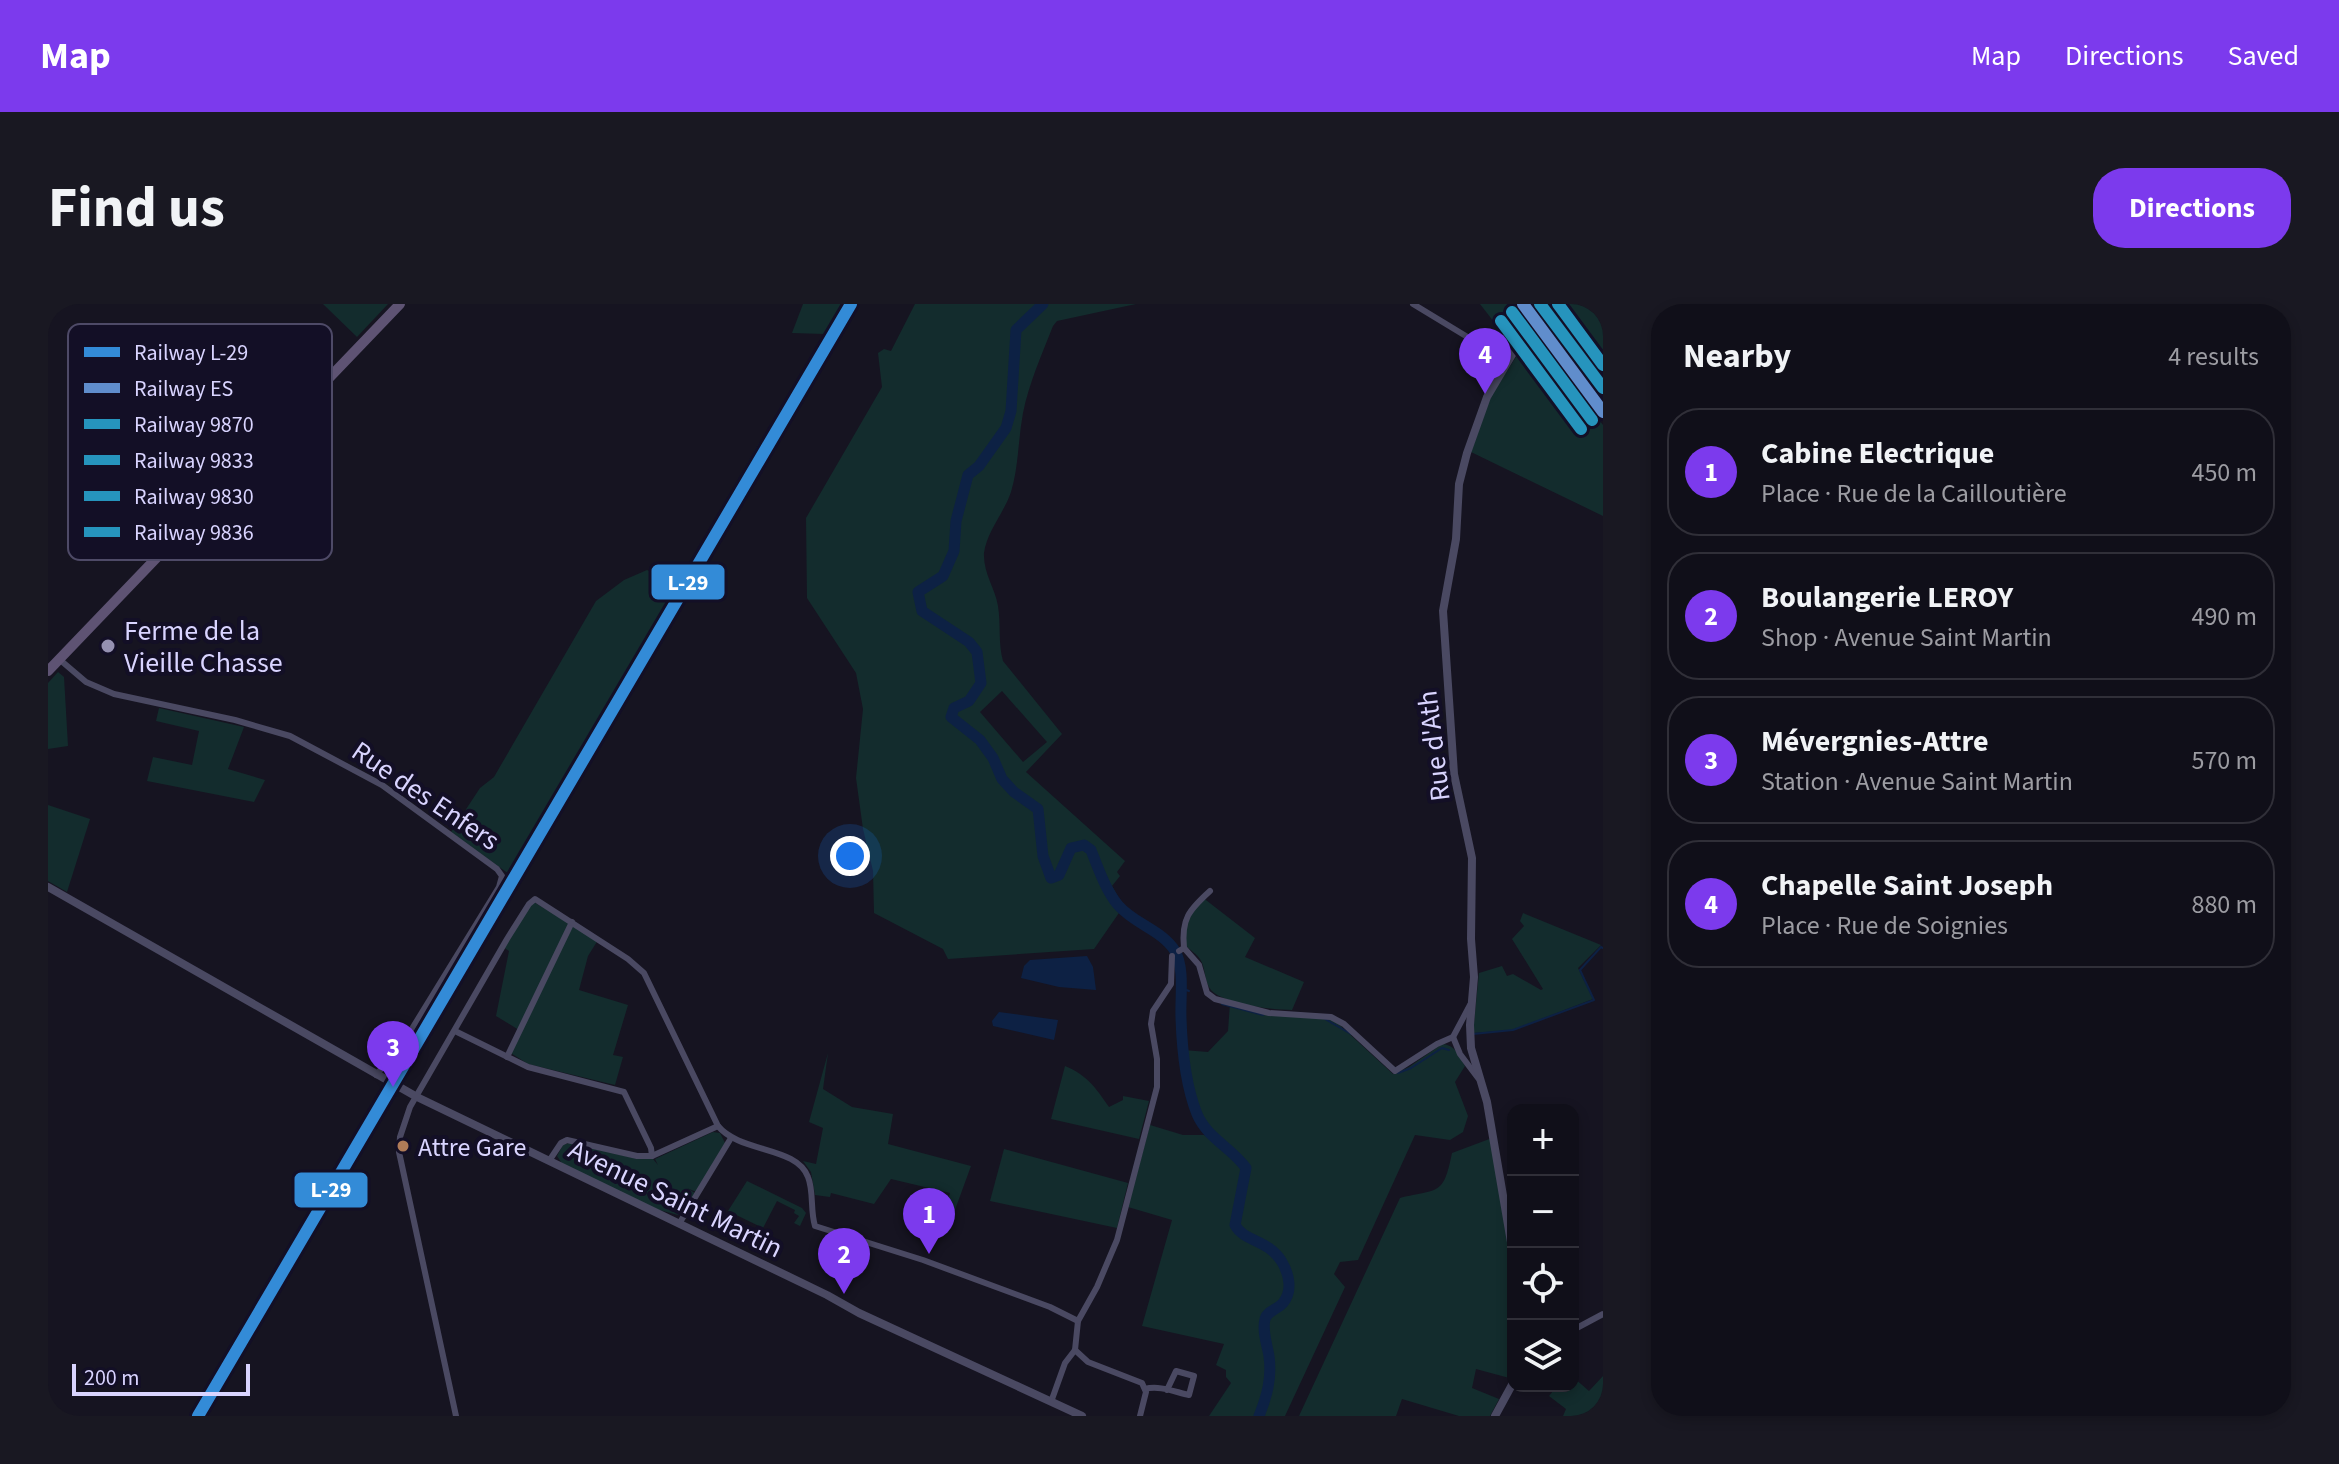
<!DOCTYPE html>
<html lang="en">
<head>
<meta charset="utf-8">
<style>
  :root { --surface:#100f19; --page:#191822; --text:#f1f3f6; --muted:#9c9ca2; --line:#302f38; --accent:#7c3aed }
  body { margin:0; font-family:"Source Sans 3",sans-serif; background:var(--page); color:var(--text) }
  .controls { position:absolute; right:24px; bottom:24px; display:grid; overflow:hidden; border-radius:16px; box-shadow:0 4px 12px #0003 }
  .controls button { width:72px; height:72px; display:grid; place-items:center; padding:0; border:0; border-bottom:2px solid var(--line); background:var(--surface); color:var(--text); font:40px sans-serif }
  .scale { position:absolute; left:24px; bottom:20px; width:178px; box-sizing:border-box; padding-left:8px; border:4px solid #d9d4ff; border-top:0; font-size:22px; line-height:28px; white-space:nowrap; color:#d9d4ff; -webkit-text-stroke:6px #130f26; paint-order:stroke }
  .you { position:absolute; left:802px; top:552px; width:28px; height:28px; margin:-20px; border:6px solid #fff; border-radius:50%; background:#1a73e8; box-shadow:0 0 0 12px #1a73e833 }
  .badge { display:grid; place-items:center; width:52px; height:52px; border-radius:50%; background:var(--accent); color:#fff; font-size:26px; font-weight:700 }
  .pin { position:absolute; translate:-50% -66px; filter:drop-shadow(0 2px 4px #0008) }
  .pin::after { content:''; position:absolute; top:42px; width:28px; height:24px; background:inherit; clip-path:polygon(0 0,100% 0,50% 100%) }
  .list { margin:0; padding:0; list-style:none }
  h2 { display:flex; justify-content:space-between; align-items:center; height:104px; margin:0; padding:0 32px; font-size:34px }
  h2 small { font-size:26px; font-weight:400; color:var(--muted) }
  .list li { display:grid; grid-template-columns:52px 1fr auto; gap:24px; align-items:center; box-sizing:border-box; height:128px; margin:0 16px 16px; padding:0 16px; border:2px solid var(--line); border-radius:32px }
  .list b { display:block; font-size:30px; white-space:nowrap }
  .list p { margin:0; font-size:26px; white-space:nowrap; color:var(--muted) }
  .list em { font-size:26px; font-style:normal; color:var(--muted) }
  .icon { flex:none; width:44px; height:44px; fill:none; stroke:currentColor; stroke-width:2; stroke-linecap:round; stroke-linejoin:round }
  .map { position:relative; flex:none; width:1555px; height:1112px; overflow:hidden; border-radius:32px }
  header { display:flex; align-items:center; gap:48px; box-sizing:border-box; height:112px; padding:0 40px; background:var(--accent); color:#fff }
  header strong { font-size:38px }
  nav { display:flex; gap:44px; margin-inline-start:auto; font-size:28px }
  .intro { display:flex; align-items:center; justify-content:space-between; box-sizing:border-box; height:192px; padding:0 48px }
  h1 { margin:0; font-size:56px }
  .button { padding:20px 36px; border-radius:32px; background:var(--accent); color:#fff; font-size:28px; font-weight:700 }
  main { display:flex; gap:48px; padding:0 48px }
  aside { flex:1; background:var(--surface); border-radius:32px; box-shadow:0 4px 12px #0003 }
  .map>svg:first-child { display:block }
  .green { fill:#132c2d; fill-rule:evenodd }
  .water { fill:#0d2144 }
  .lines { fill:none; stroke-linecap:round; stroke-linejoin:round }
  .stream { stroke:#0d2144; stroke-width:2 }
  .river { stroke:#0d2144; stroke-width:11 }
  .minor { stroke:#4a4962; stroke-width:6 }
  .tertiary { stroke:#4a4962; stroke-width:8 }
  .primary { stroke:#5e5373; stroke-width:10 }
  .rail-1-casing { stroke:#130f26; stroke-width:18 }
  .rail-2-casing { stroke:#130f26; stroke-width:18 }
  .rail-3-casing { stroke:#130f26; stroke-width:18 }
  .rail-4-casing { stroke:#130f26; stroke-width:18 }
  .rail-5-casing { stroke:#130f26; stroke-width:18 }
  .rail-6-casing { stroke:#130f26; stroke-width:18 }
  .rail-1 { stroke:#338bd7; stroke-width:12 }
  .rail-2 { stroke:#608dcc; stroke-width:12 }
  .rail-3 { stroke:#2694bd; stroke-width:12 }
  .rail-4 { stroke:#2694bd; stroke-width:12 }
  .rail-5 { stroke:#2694bd; stroke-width:12 }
  .rail-6 { stroke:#2694bd; stroke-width:12 }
  .poi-dot { fill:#9591b1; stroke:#130f26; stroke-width:3 }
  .bus-dot { fill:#b07c57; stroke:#130f26; stroke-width:3 }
  .labels { text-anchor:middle; stroke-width:8; stroke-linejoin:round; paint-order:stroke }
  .bus-label { font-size:26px; fill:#d9d4ff; stroke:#130f26; text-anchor:start }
  .poi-label { font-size:28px; fill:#d9d4ff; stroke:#130f26; text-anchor:start }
  .street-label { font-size:28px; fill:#d9d4ff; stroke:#130f26 }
  .key { fill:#130f26; stroke:#4e4a67; stroke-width:2 }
  .key-label { font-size:22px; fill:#d9d4ff }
  .line-badge { stroke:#130f26; stroke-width:3 }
  .badge-label { font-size:22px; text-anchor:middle; font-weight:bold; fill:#fff }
</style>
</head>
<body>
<header>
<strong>Map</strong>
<nav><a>Map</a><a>Directions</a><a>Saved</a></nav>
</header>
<div class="intro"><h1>Find us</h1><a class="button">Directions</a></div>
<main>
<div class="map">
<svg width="1555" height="1112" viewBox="0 0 1555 1112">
  <rect width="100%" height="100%" fill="#161421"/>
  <g class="green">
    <path d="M275,0H340L309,33Z"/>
    <path d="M755,0H794L776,30L744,29Z"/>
    <path d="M867,0H995L968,26L964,107L969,27L994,2L997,0H1088L1009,17L1005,22C994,50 981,79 975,109C970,135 971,161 963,188C956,209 939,227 936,249C935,269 947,284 950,302C953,321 950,339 955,357L1014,430L978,468L1077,557L1069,568L1072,572L1064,582L1072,596L1068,601L1073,606L1046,645L900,655L895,645L826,609L825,567L815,525L808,474L815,405L808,369L759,294L758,214L834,83L830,49L836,45L843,47ZM954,387L999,438L975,458L932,408Z"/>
    <path d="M1432,0H1466L1478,17L1463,40Z"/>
    <path d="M1498,0H1555V91L1494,8Z"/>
    <path d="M1485,26L1506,59L1555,121V212L1423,148L1442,94Z"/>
    <path d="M711,139L716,141L456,584L454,583L461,570L403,528L432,484L446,473L548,297L576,276L599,266L630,279Z"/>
    <path d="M10,368L16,373L20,442L0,445V379Z"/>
    <path d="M111,404L196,423L180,465L217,476L206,498L99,477L105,453L144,461L151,427L108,417Z"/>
    <path d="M0,501L42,515L19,588L0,577Z"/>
    <path d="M1154,593L1207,634L1197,653L1256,678L1244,706C1224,706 1176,700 1163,686C1156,678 1158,664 1152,655C1149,650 1142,646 1138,642L1135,616Z"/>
    <path d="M484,597L550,636L540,652L531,686L580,701L565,751L575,753L567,781L480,760L461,748L471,726L448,712L461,647L455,643Z"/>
    <path d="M1475,609L1553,641L1530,664L1545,695L1465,726L1425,729L1431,669L1454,662L1459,672L1465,670L1493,686L1495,685L1464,635L1476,622L1472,617Z"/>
    <path d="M1182,699L1205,705L1283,713L1345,770L1361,763L1394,740C1407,741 1411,751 1417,762L1407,778L1420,812L1415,828L1402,836L1367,831L1310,956L1292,958L1286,970L1297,983L1237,1112H1161L1183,1079L1178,1073V1066L1168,1061L1176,1040L1094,1022L1124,916L1080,903L1102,821L1135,831H1156L1187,851L1196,865L1188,895L1196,884L1198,864C1187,848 1174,843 1162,829C1143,809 1137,773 1135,746L1160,748L1180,727Z"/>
    <path d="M780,749L775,785L804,803L845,810L840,840L923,862L904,914L896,911L902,889L843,875L826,900L783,889L782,893L767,891L763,868L755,857L768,860L775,824L761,818Z"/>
    <path d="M1017,762C1039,771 1048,784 1061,803L1075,796V792L1101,797L1091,835L1003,815Z"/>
    <path d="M665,828L672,829L677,839L648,888L639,884L647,889L630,911L611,906L515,861L509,852L515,841L521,839L590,855H605L610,861L607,855Z"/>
    <path d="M1444,834L1465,950V1075L1428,1065L1424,1084L1451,1095L1442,1112H1411L1354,1095L1348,1112H1251L1352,894C1391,884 1395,893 1404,849Z"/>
    <path d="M956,845L1080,879L1069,924L942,897Z"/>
    <path d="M699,877L754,904L758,909L752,922L746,919L751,912L746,909L747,906L729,897L715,924L680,907Z"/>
    <path d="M1555,1072V1112H1515L1518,1105L1501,1092L1509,1082H1525V1073L1541,1087Z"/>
  </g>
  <g class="water">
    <path d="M1039,652L1045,663L1048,686L1011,683L973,674L976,662L982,656Z"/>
    <path d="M951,708L1010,716L1006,736L945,722L944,717Z"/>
  </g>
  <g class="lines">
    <g class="stream">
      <path d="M1133,684L1141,687"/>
      <path d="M1174,700L1215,711"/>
      <path d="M1277,715L1303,730"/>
      <path d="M1425,730L1465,726L1546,696L1532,666L1553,643L1555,644"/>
      <path d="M1350,769L1363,764L1394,744L1401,746"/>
    </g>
    <path class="river" d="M995,0L968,26L963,107L958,124L931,162L920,171L908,217L906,247L895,272L870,288L874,307L921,338L929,348L933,379L921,397L906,404L903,413L932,436L945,454L954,475L966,488L990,505L995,552L1003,574L1011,571L1023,544L1036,541L1043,546C1050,564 1058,587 1070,601C1086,620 1114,626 1127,647C1137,665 1132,694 1133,714C1134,746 1137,780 1149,810C1159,834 1184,844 1198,864L1187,921C1196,938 1220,935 1234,958C1241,970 1245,987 1235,999C1229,1006 1220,1006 1217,1015C1214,1027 1219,1040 1221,1052C1224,1074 1219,1092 1211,1112"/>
    <g class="minor">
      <path d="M1365,0L1459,57"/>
      <path d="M11,355L38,378L66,390L187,416L242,432L334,481L449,565L454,572L451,583L354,741L328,771"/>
      <path d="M1136,644C1133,615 1141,606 1162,587"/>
      <path d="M1131,647L1136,644L1151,661L1159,689L1167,695L1221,709L1283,713L1296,720L1347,767L1389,740L1405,733"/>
      <path d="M407,727L480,763L576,788L603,844L604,852"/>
      <path d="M1405,733L1412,750L1430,774"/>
      <path d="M1405,733L1422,701"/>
      <path d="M459,753L524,618"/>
      <path d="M501,857L513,839L519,836L589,852H604L670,822"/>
      <path d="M631,920L683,834"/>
      <path d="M1525,1026L1555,1010"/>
      <path d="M1027,1046L1040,1058L1094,1079L1098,1088L1092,1112"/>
      <path d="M1097,1085C1111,1081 1127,1088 1141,1091L1146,1072L1128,1067L1119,1086"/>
      <path d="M1003,1098L1017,1059L1027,1046L1030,1017L1049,983L1069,936L1109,783V755L1103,720L1105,707L1123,680L1124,652"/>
      <path d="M408,1112L351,848L352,833L362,803L459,635L481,600L487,595L580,655L596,669L670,822C692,849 749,842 760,873C766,888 762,906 767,922L875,956L1002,1003L1030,1017"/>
    </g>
    <g class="tertiary">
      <path d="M0,583L369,793L779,991L811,1009L1034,1112"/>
      <path d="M1465,950L1439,798L1423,744L1422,721L1426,673L1423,635L1424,554L1406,470L1395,307L1408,235L1411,180L1419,149L1439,93L1494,0"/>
      <path d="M1447,1112L1465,1079"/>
    </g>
    <path class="primary" d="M0,367L352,0"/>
    <defs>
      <path id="rail-1" d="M150,1112L803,0"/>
      <path id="rail-2" d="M1475,0L1555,108"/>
      <path id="rail-3" d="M1464,8L1544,116"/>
      <path id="rail-4" d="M1492,0L1555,84"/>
      <path id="rail-5" d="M1453,17L1533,125"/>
      <path id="rail-6" d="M1510,0L1555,61"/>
    </defs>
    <use href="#rail-1" class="rail-1-casing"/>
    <use href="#rail-2" class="rail-2-casing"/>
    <use href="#rail-3" class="rail-3-casing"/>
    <use href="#rail-4" class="rail-4-casing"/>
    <use href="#rail-5" class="rail-5-casing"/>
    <use href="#rail-6" class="rail-6-casing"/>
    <use href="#rail-1" class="rail-1"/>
    <use href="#rail-2" class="rail-2"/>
    <use href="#rail-3" class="rail-3"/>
    <use href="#rail-4" class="rail-4"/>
    <use href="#rail-5" class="rail-5"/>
    <use href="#rail-6" class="rail-6"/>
  </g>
  <circle class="poi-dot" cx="60" cy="342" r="8"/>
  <circle class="bus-dot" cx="355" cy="842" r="7"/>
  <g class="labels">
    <g class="bus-label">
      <text x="370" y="852">Attre Gare</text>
    </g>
    <g class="poi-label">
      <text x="76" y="336">Ferme de la<tspan x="76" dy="32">Vieille Chasse</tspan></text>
    </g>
    <g class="street-label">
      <text transform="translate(1385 442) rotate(-97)" y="10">Rue d'Ath</text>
      <text transform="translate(378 491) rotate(34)" y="10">Rue des Enfers</text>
      <text transform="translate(628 894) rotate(26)" y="10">Avenue Saint Martin</text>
    </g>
  </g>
  <rect x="20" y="20" width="264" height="236" rx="12" class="key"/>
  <rect x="36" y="43" width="36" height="10" fill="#338bd7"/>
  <rect x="36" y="79" width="36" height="10" fill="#608dcc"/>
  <rect x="36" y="115" width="36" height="10" fill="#2694bd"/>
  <rect x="36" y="151" width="36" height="10" fill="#2694bd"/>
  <rect x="36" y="187" width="36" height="10" fill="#2694bd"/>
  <rect x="36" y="223" width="36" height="10" fill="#2694bd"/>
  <g class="key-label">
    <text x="86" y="56">Railway L-29</text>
    <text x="86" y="92">Railway ES</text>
    <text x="86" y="128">Railway 9870</text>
    <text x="86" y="164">Railway 9833</text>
    <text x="86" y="200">Railway 9830</text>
    <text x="86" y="236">Railway 9836</text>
  </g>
  <g class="line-badge">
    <rect x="602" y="259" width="76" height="38" rx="8" fill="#338bd7"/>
    <rect x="245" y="867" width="76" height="38" rx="8" fill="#338bd7"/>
  </g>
  <g class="badge-label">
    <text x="640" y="286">L-29</text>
    <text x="283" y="893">L-29</text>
  </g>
</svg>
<div class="controls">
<button>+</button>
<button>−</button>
<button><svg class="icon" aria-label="locate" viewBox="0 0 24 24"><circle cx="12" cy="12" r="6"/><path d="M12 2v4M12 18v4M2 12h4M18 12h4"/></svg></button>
<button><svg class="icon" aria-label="layers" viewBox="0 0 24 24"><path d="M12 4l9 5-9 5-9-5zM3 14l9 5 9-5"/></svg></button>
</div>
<div class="scale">200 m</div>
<div class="you"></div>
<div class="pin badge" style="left:881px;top:950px">1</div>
<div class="pin badge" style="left:796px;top:990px">2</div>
<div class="pin badge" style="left:345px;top:783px">3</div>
<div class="pin badge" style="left:1437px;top:90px">4</div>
</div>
<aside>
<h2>Nearby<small>4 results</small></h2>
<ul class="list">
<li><span class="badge">1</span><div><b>Cabine Electrique</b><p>Place · Rue de la Cailloutière</p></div><em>450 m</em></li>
<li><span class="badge">2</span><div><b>Boulangerie LEROY</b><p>Shop · Avenue Saint Martin</p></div><em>490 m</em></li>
<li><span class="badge">3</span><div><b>Mévergnies-Attre</b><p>Station · Avenue Saint Martin</p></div><em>570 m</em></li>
<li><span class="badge">4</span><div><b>Chapelle Saint Joseph</b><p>Place · Rue de Soignies</p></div><em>880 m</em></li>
</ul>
</aside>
</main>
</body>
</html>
